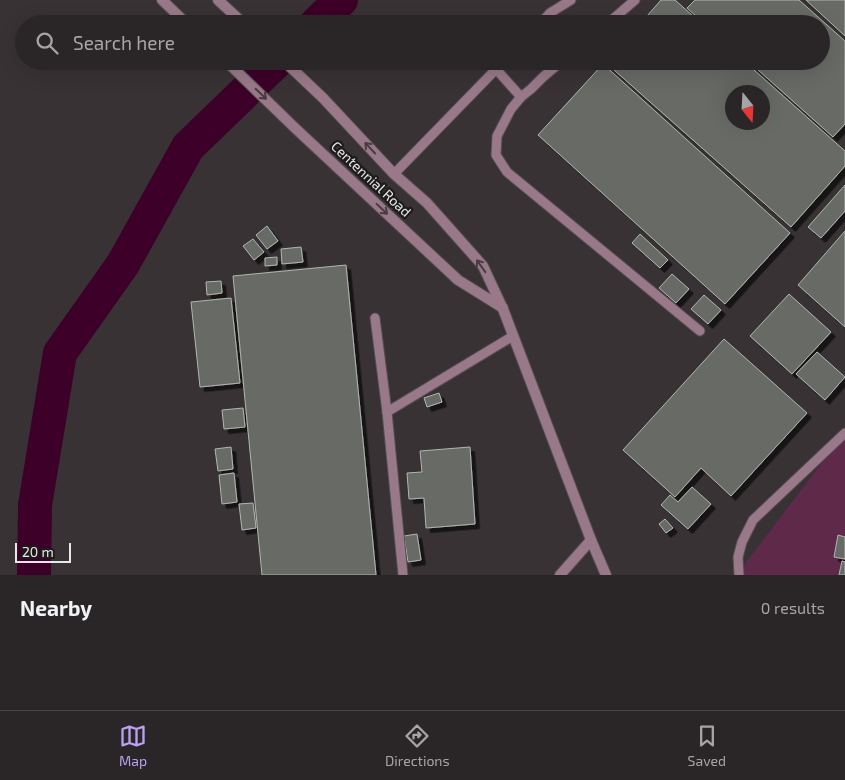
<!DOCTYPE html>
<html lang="en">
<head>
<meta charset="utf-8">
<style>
  :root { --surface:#2a2628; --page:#363234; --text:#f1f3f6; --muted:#a5a5a8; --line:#464345; --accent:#bca0f2 }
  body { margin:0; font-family:"Exo 2",sans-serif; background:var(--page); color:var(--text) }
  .compass { position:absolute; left:725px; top:85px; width:45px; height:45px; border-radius:50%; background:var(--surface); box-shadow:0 5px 20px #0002; rotate:162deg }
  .scale { position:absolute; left:15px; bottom:12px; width:56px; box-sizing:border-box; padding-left:5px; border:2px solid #e9e6e7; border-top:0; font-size:14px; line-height:18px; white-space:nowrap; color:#e9e6e7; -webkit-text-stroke:4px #1d1b1c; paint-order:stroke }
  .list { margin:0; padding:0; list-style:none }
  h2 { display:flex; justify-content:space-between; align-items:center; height:65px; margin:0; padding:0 20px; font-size:21px }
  h2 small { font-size:16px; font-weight:400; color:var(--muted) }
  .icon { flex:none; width:28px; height:28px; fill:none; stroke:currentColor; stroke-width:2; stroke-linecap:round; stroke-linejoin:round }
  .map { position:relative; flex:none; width:845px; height:575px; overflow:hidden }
  .search { position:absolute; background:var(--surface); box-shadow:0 5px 20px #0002; left:15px; right:15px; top:15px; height:55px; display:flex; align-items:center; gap:12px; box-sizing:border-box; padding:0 18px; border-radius:28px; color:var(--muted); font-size:19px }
  .sheet { height:135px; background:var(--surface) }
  nav { display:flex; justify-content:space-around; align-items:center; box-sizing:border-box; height:70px; border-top:1px solid var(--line); background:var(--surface); font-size:14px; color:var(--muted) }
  nav a { display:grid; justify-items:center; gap:2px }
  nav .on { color:var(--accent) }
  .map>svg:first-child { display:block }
  .green { fill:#5f2949 }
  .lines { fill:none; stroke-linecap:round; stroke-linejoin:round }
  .river { stroke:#3d0028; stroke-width:34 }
  .building { fill:#676b66; stroke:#b1b6b0; fill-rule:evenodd; filter:url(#shadow) }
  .service-casing { stroke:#544f51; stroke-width:11 }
  .minor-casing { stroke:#544f51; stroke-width:12 }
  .tertiary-casing { stroke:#544f51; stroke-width:12 }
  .service { stroke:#997989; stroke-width:9 }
  .minor { stroke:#997989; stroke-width:10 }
  .tertiary { stroke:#997989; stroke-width:10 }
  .oneway { stroke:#483c42 }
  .labels { text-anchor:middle; stroke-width:4.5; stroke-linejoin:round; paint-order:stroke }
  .street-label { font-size:14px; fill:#e9e6e7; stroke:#1d1b1c }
</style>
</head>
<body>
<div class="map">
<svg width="845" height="575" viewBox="0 0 845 575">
  <defs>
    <filter id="shadow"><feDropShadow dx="4.5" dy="4.5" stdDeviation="0" flood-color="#0009"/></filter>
  </defs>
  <rect width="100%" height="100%" fill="#383235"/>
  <path class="green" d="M845,433V575H740L738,573L842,436Z"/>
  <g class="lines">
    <g class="river">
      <path d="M316,24L341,0"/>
      <path d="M34,575L35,505L60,353L123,264L188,147L277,61"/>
    </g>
  </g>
  <g class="building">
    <path d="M661,0H675L702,24H640Z"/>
    <path d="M695,0H799L845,41V124L833,137L748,61H821V24H705L687,8Z"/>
    <path d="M806,0H845V36Z"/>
    <path d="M606,61H744L845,151V166L791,227L605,62ZM732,92H762V122H732Z"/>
    <path d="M603,64L790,233L725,304L538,135Z"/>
    <path d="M845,185V211L821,238L808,227Z"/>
    <path d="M267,226L278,241L267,249L256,235Z"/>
    <path d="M845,231V327L798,285Z"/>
    <path d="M640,234L668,260L660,268L632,243Z"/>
    <path d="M253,239L264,252L254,260L243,246Z"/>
    <path d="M301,247L303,262L282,264L281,249Z"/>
    <path d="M277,257V265L265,266V258Z"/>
    <path d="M346,265L376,575H262L233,276Z"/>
    <path d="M672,274L689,289L676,303L659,288Z"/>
    <path d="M221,281L222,293L207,295L206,282Z"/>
    <path d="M789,294L831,332L792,374L750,336Z"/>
    <path d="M704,295L721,310L708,324L691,309Z"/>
    <path d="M231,298L240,383L200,387L191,302Z"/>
    <path d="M724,339L807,413L731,496L701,468L675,497L623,450Z"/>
    <path d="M817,352L845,377L825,400L796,374Z"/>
    <path d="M439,393L442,402L427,407L424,398Z"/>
    <path d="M243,408L245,427L224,429L222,410Z"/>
    <path d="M231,447L233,469L218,471L215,449Z"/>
    <path d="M470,447L475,524L426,528L424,498L409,499L407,473L422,472L420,451Z"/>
    <path d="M234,473L237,502L222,504L219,475Z"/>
    <path d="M692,487L711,504L688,529L661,505L670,495L678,502Z"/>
    <path d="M253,503L256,528L242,530L239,504Z"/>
    <path d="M665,519L673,528L666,533L659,524Z"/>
    <path d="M417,534L421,560L408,562L404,536Z"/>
    <path d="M838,535L845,537V559L834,557Z"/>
    <path d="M842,561L845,562V575H839Z"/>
  </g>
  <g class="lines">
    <defs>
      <g id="service">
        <path d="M540,24L550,13L571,0"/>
        <path d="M607,24L635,0"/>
        <path d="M496,69L521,97L531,89L543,77L562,61"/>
        <path d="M521,97L511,109L497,136L496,155L507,172L700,331"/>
        <path d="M394,174L504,61"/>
        <path d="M375,318L387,412L403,575"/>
        <path d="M387,412L513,336"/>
        <path d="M739,575L738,557L742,542L753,520L845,433"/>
      </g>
      <path id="minor" d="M560,575L591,540"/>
      <g id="tertiary">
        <path d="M162,0L187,24"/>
        <path d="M218,0L244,24"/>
        <path d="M226,61L295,128L458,280L503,308"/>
        <path d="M284,61L323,98L394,174L427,203L483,266L503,309L591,540L606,575"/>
      </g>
    </defs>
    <use href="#service" class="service-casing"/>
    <use href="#minor" class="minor-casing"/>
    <use href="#tertiary" class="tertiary-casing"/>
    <use href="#service" class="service"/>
    <use href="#minor" class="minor"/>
    <use href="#tertiary" class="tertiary"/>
  </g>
  <defs><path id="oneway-shaft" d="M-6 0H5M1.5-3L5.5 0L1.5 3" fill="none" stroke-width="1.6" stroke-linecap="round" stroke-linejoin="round" transform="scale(1.25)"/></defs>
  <g class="oneway">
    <use href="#oneway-shaft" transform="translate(261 94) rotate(44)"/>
    <use href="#oneway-shaft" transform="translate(370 148) rotate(-133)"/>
    <use href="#oneway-shaft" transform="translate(382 209) rotate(43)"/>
    <use href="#oneway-shaft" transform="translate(481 266) rotate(-125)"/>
  </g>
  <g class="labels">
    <g class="street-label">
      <text transform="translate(371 179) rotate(43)" y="5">Centennial Road</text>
    </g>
  </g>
</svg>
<svg class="compass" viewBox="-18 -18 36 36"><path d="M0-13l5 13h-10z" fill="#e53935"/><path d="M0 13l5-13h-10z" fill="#a5a5a8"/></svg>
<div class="scale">20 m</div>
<div class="search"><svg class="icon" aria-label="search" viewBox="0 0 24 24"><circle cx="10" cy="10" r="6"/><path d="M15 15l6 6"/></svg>Search here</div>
</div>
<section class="sheet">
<h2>Nearby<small>0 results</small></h2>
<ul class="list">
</ul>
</section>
<nav>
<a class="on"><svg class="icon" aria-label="map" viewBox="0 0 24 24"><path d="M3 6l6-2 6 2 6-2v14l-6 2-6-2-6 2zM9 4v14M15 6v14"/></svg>Map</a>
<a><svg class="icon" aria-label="directions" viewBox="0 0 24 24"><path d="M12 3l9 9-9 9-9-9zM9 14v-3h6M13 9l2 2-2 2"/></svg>Directions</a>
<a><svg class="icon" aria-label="saved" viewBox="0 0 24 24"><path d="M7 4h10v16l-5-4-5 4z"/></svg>Saved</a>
</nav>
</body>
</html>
